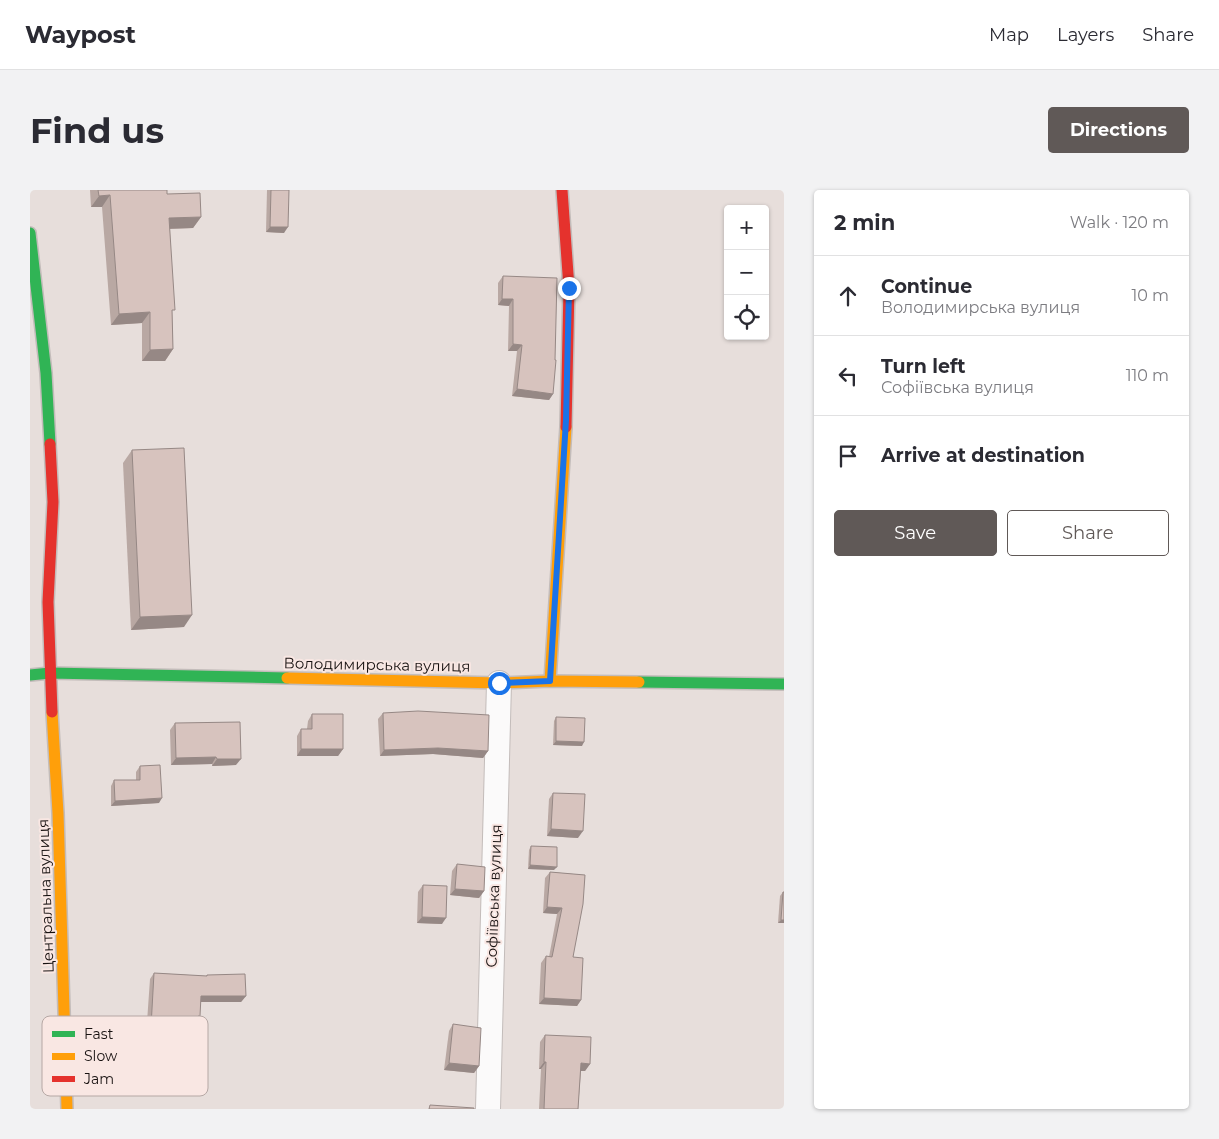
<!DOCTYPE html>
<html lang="en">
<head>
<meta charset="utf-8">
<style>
  :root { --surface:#fff; --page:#f2f2f3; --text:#2b2b33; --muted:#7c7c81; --line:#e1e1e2; --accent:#605957 }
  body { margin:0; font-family:Montserrat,sans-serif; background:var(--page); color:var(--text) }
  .controls { position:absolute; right:15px; top:15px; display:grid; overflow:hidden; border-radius:5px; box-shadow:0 1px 4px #0004 }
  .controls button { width:45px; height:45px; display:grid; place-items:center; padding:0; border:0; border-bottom:1px solid var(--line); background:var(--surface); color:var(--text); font:25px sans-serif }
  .stop { position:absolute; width:15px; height:15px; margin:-11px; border:4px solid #1a73e8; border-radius:50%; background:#fff }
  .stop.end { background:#1a73e8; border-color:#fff; box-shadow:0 1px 5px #0008 }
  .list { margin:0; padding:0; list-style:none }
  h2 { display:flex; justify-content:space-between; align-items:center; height:65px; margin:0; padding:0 20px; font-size:21px }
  h2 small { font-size:16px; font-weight:400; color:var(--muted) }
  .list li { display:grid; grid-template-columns:32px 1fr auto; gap:15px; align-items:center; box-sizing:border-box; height:80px; padding:0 20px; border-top:1px solid var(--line) }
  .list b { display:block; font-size:19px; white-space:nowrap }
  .list p { margin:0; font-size:16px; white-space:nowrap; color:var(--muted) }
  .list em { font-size:16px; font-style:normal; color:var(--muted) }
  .actions { display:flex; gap:10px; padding:15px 20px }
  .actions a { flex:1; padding:11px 0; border:1px solid var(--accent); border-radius:5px; text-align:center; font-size:18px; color:var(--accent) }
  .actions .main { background:var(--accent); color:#fff }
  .icon { flex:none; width:28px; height:28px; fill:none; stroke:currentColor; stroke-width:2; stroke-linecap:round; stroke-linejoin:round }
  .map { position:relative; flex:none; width:754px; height:919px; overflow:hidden; border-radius:5px }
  header { display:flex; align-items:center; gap:30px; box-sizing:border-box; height:70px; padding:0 25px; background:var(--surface); border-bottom:1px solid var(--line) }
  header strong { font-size:24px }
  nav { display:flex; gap:28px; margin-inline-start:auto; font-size:18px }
  .intro { display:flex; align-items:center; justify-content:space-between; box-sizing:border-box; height:120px; padding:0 30px }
  h1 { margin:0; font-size:35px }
  .button { padding:12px 22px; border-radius:5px; background:var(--accent); color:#fff; font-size:18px; font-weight:700 }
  main { display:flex; gap:30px; padding:0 30px }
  aside { flex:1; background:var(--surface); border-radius:5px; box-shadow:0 1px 4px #0004 }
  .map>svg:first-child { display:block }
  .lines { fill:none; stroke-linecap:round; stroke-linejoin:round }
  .street-casing { stroke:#c3bcba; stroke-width:26 }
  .fast-casing { stroke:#c3bcba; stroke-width:14 }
  .slow-casing { stroke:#c3bcba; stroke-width:14 }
  .jam-casing { stroke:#c3bcba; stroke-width:14 }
  .street { stroke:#fbfafa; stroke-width:24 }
  .fast { stroke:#30b455; stroke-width:11 }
  .slow { stroke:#ff9f0a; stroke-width:11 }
  .jam { stroke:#e5322d; stroke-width:11 }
  .wall { fill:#b9a8a3 }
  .shaded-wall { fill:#968885 }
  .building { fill:#d7c3be; stroke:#968885 }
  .route { stroke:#1a73e8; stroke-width:6 }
  .labels { text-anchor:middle; stroke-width:4; stroke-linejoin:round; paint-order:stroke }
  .street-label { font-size:15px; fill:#171110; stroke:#f9e7e3 }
  .key { fill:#f9e7e3; stroke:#b5a7a4; stroke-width:1 }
  .key-label { font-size:14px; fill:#171110 }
</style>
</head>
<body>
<header>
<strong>Waypost</strong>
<nav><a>Map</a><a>Layers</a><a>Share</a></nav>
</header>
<div class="intro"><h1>Find us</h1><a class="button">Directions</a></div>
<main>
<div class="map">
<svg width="754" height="919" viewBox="0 0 754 919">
  <rect width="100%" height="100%" fill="#e7dedb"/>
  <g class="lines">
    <defs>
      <path id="street" d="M458,919L469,493"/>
      <g id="fast">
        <path d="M0,43L16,183L20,254"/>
        <path d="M0,485L20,483L257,488"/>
        <path d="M609,492L754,494"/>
      </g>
      <g id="slow">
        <path d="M257,488L469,493L520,491L609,492"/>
        <path d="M520,491L536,237"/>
        <path d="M22,522L28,623L37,919"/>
      </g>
      <g id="jam">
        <path d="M532,0L539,98L536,237"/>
        <path d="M20,254L23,312L18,412L22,522"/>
      </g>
    </defs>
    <use href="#street" class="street-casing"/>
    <use href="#fast" class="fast-casing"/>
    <use href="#slow" class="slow-casing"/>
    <use href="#jam" class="jam-casing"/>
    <use href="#street" class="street"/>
    <use href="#fast" class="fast"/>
    <use href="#slow" class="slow"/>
    <use href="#jam" class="jam"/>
  </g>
  <g class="wall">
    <path d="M60,0H137V4L171,27L163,38L140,39L143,159L135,171H112V133L81,135L72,17H61Z"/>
    <path d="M237,0H259L254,43L236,42Z"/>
    <path d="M473,86L523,204L519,210L482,206L487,161H478L479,116L468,115V93Z"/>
    <path d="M102,260L154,437L101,440L93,273Z"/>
    <path d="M353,523L458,561L453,568L403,564L350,566L348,529Z"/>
    <path d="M282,524L313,559L308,566H267V546L271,539H277L278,531Z"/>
    <path d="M526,527L552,556L523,555L524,531Z"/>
    <path d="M145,533L206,575L182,576V574L141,575L140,540Z"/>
    <path d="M110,576L129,613L81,616V596L84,590H106V582Z"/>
    <path d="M523,603L548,648L517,646L519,609Z"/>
    <path d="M501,656L524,680L498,679L499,660Z"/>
    <path d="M427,674L454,701L449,708L420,705L422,681Z"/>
    <path d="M520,682L555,685L543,767L551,810L547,816L509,814L511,773L516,766L519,767L527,724L513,723L515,688Z"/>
    <path d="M393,695L412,734L387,733L388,702Z"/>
    <path d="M753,702L754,733H748L750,706Z"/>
    <path d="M124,783L176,786L177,785L216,806L211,812H171L168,830L164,865L115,861L120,789Z"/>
    <path d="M423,834L449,876L444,883L414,880L419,841Z"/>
    <path d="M515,845L560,874L555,881H551L548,919H509L511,879H509L510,852Z"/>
  </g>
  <g class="shaded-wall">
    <path d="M80,5L72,17H61L69,6Z"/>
    <path d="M171,27L163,38L131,39L139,28Z"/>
    <path d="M240,37H258L254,43L236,42Z"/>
    <path d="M472,109H483L479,116L468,115Z"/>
    <path d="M120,122L112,133L81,135L89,124Z"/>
    <path d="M483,154L492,155L487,161H478Z"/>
    <path d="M143,159L135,171H112L120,160Z"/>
    <path d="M487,199L523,204L519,210L482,206Z"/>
    <path d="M162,425L154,437L101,440L110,427Z"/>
    <path d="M526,551L554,552L552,556L523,555Z"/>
    <path d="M408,558L458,561L453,568L403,564L350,566L354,560Z"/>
    <path d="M271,559H313L308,566H267Z"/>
    <path d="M186,567L182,574L141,575L146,568Z"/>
    <path d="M187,569H211L206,575L182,576Z"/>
    <path d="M132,608L129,613L81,616L85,611Z"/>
    <path d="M521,639L553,641L548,648L517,646Z"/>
    <path d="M500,675L527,677L524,680L498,679Z"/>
    <path d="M425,699L454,701L449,708L420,705Z"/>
    <path d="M517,717L532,718L527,724L513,723Z"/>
    <path d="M392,727L416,728L412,734L387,733Z"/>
    <path d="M751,730H754V733H748Z"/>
    <path d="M171,806H216L211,812H167Z"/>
    <path d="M514,808L551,810L547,816L509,814Z"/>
    <path d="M120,855L168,859L164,865L115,861Z"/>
    <path d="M514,872H516L511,879H509Z"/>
    <path d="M419,873L449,876L444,883L414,880Z"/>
    <path d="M551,873L560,874L555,881H546Z"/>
  </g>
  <g class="building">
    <path d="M68,0H137V4L170,3L171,27L139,28L145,120H142L143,159L120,160V122L89,124L80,5L69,6Z"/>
    <path d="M241,0H259L258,37H240Z"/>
    <path d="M473,86L527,88L525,170H526L523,204L487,199L492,155L483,154V109H472Z"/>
    <path d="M154,258L162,425L110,427L102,260Z"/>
    <path d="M388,521L459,525L458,561L408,558L354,560L353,523Z"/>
    <path d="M282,524H313V559H271V539H282Z"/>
    <path d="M526,527L555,528L554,552L526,551Z"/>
    <path d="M210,532L211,569H187L186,567L146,568L145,533Z"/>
    <path d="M130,575L132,608L85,611L84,590H110V576Z"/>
    <path d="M523,603L555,604L553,641L521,639Z"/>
    <path d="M501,656L527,657V677L500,675Z"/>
    <path d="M427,674L455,677L454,701L425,699Z"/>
    <path d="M520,682L555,685L553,714L543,767L553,768L551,810L514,808L516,766L522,767L532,718L517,717Z"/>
    <path d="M393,695L417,696L416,728L392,727Z"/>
    <path d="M753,702H754V730H751Z"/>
    <path d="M124,783L177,786V785L215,784L216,806H171L170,826H168V859L120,855Z"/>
    <path d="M423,834L451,838L449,876L419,873Z"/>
    <path d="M515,845L561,847L560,874L551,873L548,919H514L516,872H514Z"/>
    <path d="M400,915L444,918V919H399Z"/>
  </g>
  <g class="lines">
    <path class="route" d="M469,493L520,491L536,230L539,98"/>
  </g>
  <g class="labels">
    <g class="street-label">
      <text transform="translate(347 475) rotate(1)" y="5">Володимирська вулиця</text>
      <text transform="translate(16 706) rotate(-92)" y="5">Центральна вулиця</text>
      <text transform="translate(464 706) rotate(-88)" y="5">Софіївська вулиця</text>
    </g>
  </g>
  <rect x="12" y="826" width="166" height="80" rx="8" class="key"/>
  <rect x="22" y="841" width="23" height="6" fill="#30b455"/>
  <rect x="22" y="863" width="23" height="7" fill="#ff9f0a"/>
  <rect x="22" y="886" width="23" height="6" fill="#e5322d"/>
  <g class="key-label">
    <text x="54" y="849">Fast</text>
    <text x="54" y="871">Slow</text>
    <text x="54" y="894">Jam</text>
  </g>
</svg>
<div class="controls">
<button>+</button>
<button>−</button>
<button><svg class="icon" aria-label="locate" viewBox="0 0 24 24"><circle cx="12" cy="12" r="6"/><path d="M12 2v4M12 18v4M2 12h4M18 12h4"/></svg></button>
</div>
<div class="stop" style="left:469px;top:493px"></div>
<div class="stop end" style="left:539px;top:98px"></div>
</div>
<aside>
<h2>2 min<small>Walk · 120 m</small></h2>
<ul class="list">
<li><svg class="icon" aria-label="ahead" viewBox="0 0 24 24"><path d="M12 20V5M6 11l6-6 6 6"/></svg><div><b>Continue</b><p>Володимирська вулиця</p></div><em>10 m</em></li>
<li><svg class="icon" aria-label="left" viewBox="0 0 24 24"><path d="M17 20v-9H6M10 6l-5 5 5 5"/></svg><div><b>Turn left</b><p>Софіївська вулиця</p></div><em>110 m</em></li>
<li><svg class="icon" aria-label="arrive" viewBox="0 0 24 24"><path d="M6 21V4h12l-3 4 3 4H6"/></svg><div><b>Arrive at destination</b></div></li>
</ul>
<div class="actions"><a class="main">Save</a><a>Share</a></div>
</aside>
</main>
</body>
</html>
